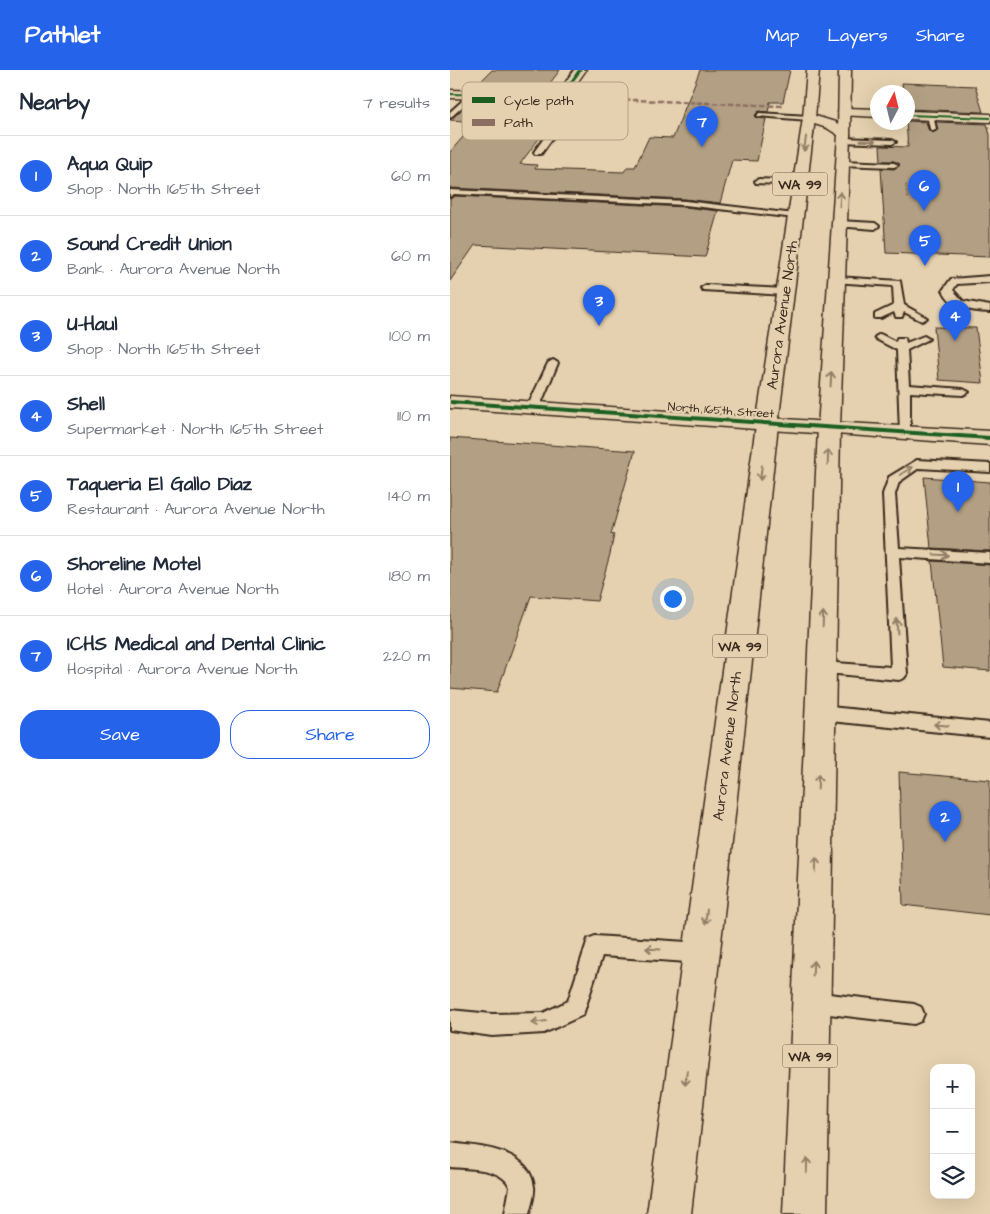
<!DOCTYPE html>
<html lang="en">
<head>
<meta charset="utf-8">
<style>
  :root { --surface:#fff; --page:#f2f2f3; --text:#1f2937; --muted:#747a83; --line:#e0e1e3; --accent:#2563eb }
  body { margin:0; font-family:"Architects Daughter",sans-serif; background:var(--page); color:var(--text) }
  .controls { position:absolute; right:15px; bottom:15px; display:grid; overflow:hidden; border-radius:10px; box-shadow:0 5px 20px #0002 }
  .controls button { width:45px; height:45px; display:grid; place-items:center; padding:0; border:0; border-bottom:1px solid var(--line); background:var(--surface); color:var(--text); font:25px sans-serif }
  .compass { position:absolute; left:420px; top:15px; width:45px; height:45px; border-radius:50%; background:var(--surface); box-shadow:0 5px 20px #0002; rotate:7deg }
  .you { position:absolute; left:222px; top:528px; width:18px; height:18px; margin:-12px; border:4px solid #fff; border-radius:50%; background:#1a73e8; box-shadow:0 0 0 8px #1a73e833 }
  .badge { display:grid; place-items:center; width:32px; height:32px; border-radius:50%; background:var(--accent); color:#fff; font-size:16px; font-weight:700 }
  .pin { position:absolute; translate:-50% -41px; filter:drop-shadow(0 1px 2px #0008) }
  .pin::after { content:''; position:absolute; top:26px; width:18px; height:15px; background:inherit; clip-path:polygon(0 0,100% 0,50% 100%) }
  .list { margin:0; padding:0; list-style:none }
  h2 { display:flex; justify-content:space-between; align-items:center; height:65px; margin:0; padding:0 20px; font-size:21px }
  h2 small { font-size:16px; font-weight:400; color:var(--muted) }
  .list li { display:grid; grid-template-columns:32px 1fr auto; gap:15px; align-items:center; box-sizing:border-box; height:80px; padding:0 20px; border-top:1px solid var(--line) }
  .list b { display:block; font-size:19px; white-space:nowrap }
  .list p { margin:0; font-size:16px; white-space:nowrap; color:var(--muted) }
  .list em { font-size:16px; font-style:normal; color:var(--muted) }
  .actions { display:flex; gap:10px; padding:15px 20px }
  .actions a { flex:1; padding:11px 0; border:1px solid var(--accent); border-radius:20px; text-align:center; font-size:18px; color:var(--accent) }
  .actions .main { background:var(--accent); color:#fff }
  .icon { flex:none; width:28px; height:28px; fill:none; stroke:currentColor; stroke-width:2; stroke-linecap:round; stroke-linejoin:round }
  .map { position:relative; flex:none; width:540px; height:1144px; overflow:hidden }
  header { display:flex; align-items:center; gap:30px; box-sizing:border-box; height:70px; padding:0 25px; background:var(--accent); color:#fff }
  header strong { font-size:24px }
  nav { display:flex; gap:28px; margin-inline-start:auto; font-size:18px }
  main { display:flex }
  aside { flex:1; background:var(--surface) }
  .map>svg:first-child { display:block }
  .building { fill:#b3a084; stroke:#3b2a1e }
  .lines { fill:none; stroke-linecap:round; stroke-linejoin:round }
  .lane-casing { stroke:#3b2a1e; stroke-width:4 }
  .street-casing { stroke:#3b2a1e; stroke-width:3 }
  .secondary-casing { stroke:#3b2a1e; stroke-width:3 }
  .primary-casing { stroke:#3b2a1e; stroke-width:3 }
  .highway-casing { stroke:#3b2a1e; stroke-width:3 }
  .path { stroke:#3b2a1e; stroke-width:2; stroke-dasharray:0.5 2; stroke-linecap:butt }
  .lane { fill:#e5d1af; fill-rule:evenodd }
  .street { fill:#e5d1af; fill-rule:evenodd }
  .secondary { fill:#e5d1af; fill-rule:evenodd }
  .primary { fill:#e5d1af; fill-rule:evenodd }
  .highway { fill:#e5d1af; fill-rule:evenodd }
  .quiet { stroke:#8d6e63; stroke-width:2.5; stroke-dasharray:5.5 2.5; stroke-linecap:butt }
  .cycleway-casing { stroke:#e5d1af; stroke-width:3 }
  .cycleway { fill:#1b5e20; fill-rule:evenodd }
  .oneway { stroke:#907e66 }
  .labels { text-anchor:middle; stroke-width:4.5; stroke-linejoin:round; paint-order:stroke }
  .far-street-label { font-size:12px; fill:#3b2a1e; stroke:#e5d1af }
  .shield { fill:#e5d1af; stroke:#6e5c4a; stroke-width:1 }
  .shield-label { font-size:14px; font-weight:bold; fill:#3b2a1e }
  .street-label { font-size:15px; fill:#3b2a1e; stroke:#e5d1af }
  .key { fill:#e5d1af; stroke:#b29f84; stroke-width:1 }
  .key-label { font-size:14px; fill:#3b2a1e }
</style>
</head>
<body>
<header>
<strong>Pathlet</strong>
<nav><a>Map</a><a>Layers</a><a>Share</a></nav>
</header>
<main>
<aside>
<h2>Nearby<small>7 results</small></h2>
<ul class="list">
<li><span class="badge">1</span><div><b>Aqua Quip</b><p>Shop · North 165th Street</p></div><em>60 m</em></li>
<li><span class="badge">2</span><div><b>Sound Credit Union</b><p>Bank · Aurora Avenue North</p></div><em>60 m</em></li>
<li><span class="badge">3</span><div><b>U-Haul</b><p>Shop · North 165th Street</p></div><em>100 m</em></li>
<li><span class="badge">4</span><div><b>Shell</b><p>Supermarket · North 165th Street</p></div><em>110 m</em></li>
<li><span class="badge">5</span><div><b>Taqueria El Gallo Diaz</b><p>Restaurant · Aurora Avenue North</p></div><em>140 m</em></li>
<li><span class="badge">6</span><div><b>Shoreline Motel</b><p>Hotel · Aurora Avenue North</p></div><em>180 m</em></li>
<li><span class="badge">7</span><div><b>ICHS Medical and Dental Clinic</b><p>Hospital · Aurora Avenue North</p></div><em>220 m</em></li>
</ul>
<div class="actions"><a class="main">Save</a><a>Share</a></div>
</aside>
<div class="map">
<svg width="540" height="1144" viewBox="0 0 540 1144">
  <rect width="100%" height="100%" fill="#e5d1af"/>
  <filter id="ink" filterUnits="userSpaceOnUse"><feTurbulence type="fractalNoise" baseFrequency=".02" numOctaves="2"/><feDisplacementMap in="SourceGraphic" scale="10" xChannelSelector="R" yChannelSelector="G"/><feConvolveMatrix kernelMatrix="1 2 1 2 8 2 1 2 1" color-interpolation-filters="sRGB"/></filter>
  <g filter="url(#ink)">
    <g class="building">
      <path d="M42,0H110L94,21L23,19Z"/>
      <path d="M250,0H340L333,32H320L318,42L309,41L305,45L307,48L316,49L307,91L282,90L270,133L235,129L0,118V82L26,52L0,50L22,30L85,32L62,62L88,64L85,67H90L70,94L87,95L85,99L174,102L177,97H185L199,67L223,68Z"/>
      <path d="M452,13L525,16L533,42L458,39V22H453Z"/>
      <path d="M458,51L476,52L478,59L482,63L488,60L486,52L537,54L540,65V187L436,183L431,98L444,99L450,94L444,91H431L430,76L458,77L456,52Z"/>
      <path d="M5,126L235,137L268,141L255,187L25,175L0,211V129Z"/>
      <path d="M484,257L526,258L533,313L489,310Z"/>
      <path d="M0,368L185,381L161,464L164,465L160,484L147,531L81,526L47,622L0,618Z"/>
      <path d="M474,407L540,412V481L481,478Z"/>
      <path d="M482,491L540,495V601L493,597Z"/>
      <path d="M449,702L540,710V845L453,835Z"/>
    </g>
    <g class="lines">
      <defs>
        <g id="lane">
          <path d="M119,14L156,16L159,18L156,20L117,17Z"/>
          <path d="M20,24L25,25L0,48V42Z"/>
          <path d="M115,26L167,40L164,42L127,33L91,84H85L84,82L121,31L113,29Z"/>
          <path d="M309,43L359,46L362,48L359,50L307,46Z"/>
          <path d="M480,43L483,45L486,59L483,61L480,59L477,45Z"/>
          <path d="M393,68L442,70L446,72L442,74L390,72Z"/>
          <path d="M392,91L444,93L448,95L444,97L389,95V91Z"/>
          <path d="M309,109L350,111L354,113L350,115L306,113L305,111Z"/>
          <path d="M0,120L235,131L345,144L349,146L345,148L235,135L4,124L0,127Z"/>
          <path d="M389,151L425,153L429,156L425,159L386,156V152Z"/>
          <path d="M540,206V212L507,214L503,220L513,231L540,236V242C522,241 501,239 493,220L501,209Z"/>
          <path d="M386,207L450,211L454,235L477,248L472,251L454,242L452,247H446L444,242L431,248H425V244L444,235L443,216L383,212V208Z"/>
          <path d="M256,215L335,219L340,222L335,225L253,220L251,218Z"/>
          <path d="M430,264L446,272L447,268H455L456,273L474,266L479,269L457,280L459,315L513,319L519,322L513,325L460,322V366L456,367L450,363L447,280L426,269L425,267Z"/>
          <path d="M103,290L108,293L89,338L83,341L79,340L77,338L98,293Z"/>
          <path d="M467,390L540,394V402L469,398L449,412L445,424L449,478L540,483V493L449,487L457,604L454,608L449,610L367,602L364,598L367,594L372,592L441,597L433,424L439,407Z"/>
          <path d="M370,636L540,653V667L370,650L364,648L362,643L364,638Z"/>
          <path d="M145,866L252,873L259,876L262,883L259,890L252,893L152,886L133,945L94,963L42,966L0,960V940L42,944L93,943L118,931L138,869Z"/>
          <path d="M362,922L464,934L471,937L474,944L471,951L464,954L362,942L355,939L352,932L355,925Z"/>
          <path d="M0,1073C30,1077 79,1078 84,1117C85,1125 81,1136 79,1144H55L60,1117C52,1097 18,1099 0,1097Z"/>
        </g>
        <g id="street">
          <path d="M124,0H136L115,30L111,31L0,28V20L108,23Z"/>
          <path d="M394,38L428,39V47L390,45L388,42Z"/>
          <path d="M458,41L540,44V52L458,49Z"/>
          <path d="M379,352L540,361V375L371,363L368,358L371,353Z"/>
        </g>
        <path id="secondary" d="M0,326L379,352L387,353L390,358L387,363L379,364L0,338Z"/>
        <path id="primary" d="M359,44L385,52L400,65L394,69L377,58L355,51L353,48L355,45Z"/>
        <g id="highway">
          <path d="M357,0H369L365,48L328,355L241,1144H197L306,355L353,48Z"/>
          <path d="M389,0H401L400,65L390,358L377,1144H333L368,358L388,65Z"/>
        </g>
      </defs>
      <use href="#lane" class="lane-casing"/>
      <use href="#street" class="street-casing"/>
      <use href="#secondary" class="secondary-casing"/>
      <use href="#primary" class="primary-casing"/>
      <use href="#highway" class="highway-casing"/>
      <path class="path" d="M456,115L458,129"/>
      <use href="#lane" class="lane"/>
      <use href="#street" class="street"/>
      <use href="#secondary" class="secondary"/>
      <use href="#primary" class="primary"/>
      <use href="#highway" class="highway"/>
      <path class="quiet" d="M111,27L333,36"/>
      <defs>
        <g id="cycleway">
          <path d="M128,0H132L111,28L0,25V23L110,26Z"/>
          <path d="M458,44L540,47V49L458,46Z"/>
          <path d="M0,330L540,366V370L0,334Z"/>
        </g>
      </defs>
      <use href="#cycleway" class="cycleway-casing"/>
      <use href="#cycleway" class="cycleway"/>
    </g>
    <defs><path id="oneway-shaft" d="M-6 0H5M1.5-3L5.5 0L1.5 3" fill="none" stroke-width="1.6" stroke-linecap="round" stroke-linejoin="round" transform="scale(1.25)"/></defs>
    <g class="oneway">
      <use href="#oneway-shaft" transform="translate(418 71) rotate(2)"/>
      <use href="#oneway-shaft" transform="translate(355 74) rotate(98)"/>
      <use href="#oneway-shaft" transform="translate(390 129) rotate(-87)"/>
      <use href="#oneway-shaft" transform="translate(381 309) rotate(-87)"/>
      <use href="#oneway-shaft" transform="translate(378 387) rotate(-88)"/>
      <use href="#oneway-shaft" transform="translate(456 401) rotate(-34)"/>
      <use href="#oneway-shaft" transform="translate(311 403) rotate(97)"/>
      <use href="#oneway-shaft" transform="translate(491 485) rotate(3)"/>
      <use href="#oneway-shaft" transform="translate(373 549) rotate(-88)"/>
      <use href="#oneway-shaft" transform="translate(447 556) rotate(-93)"/>
      <use href="#oneway-shaft" transform="translate(491 655) rotate(-174)"/>
      <use href="#oneway-shaft" transform="translate(368 712) rotate(-88)"/>
      <use href="#oneway-shaft" transform="translate(366 795) rotate(-88)"/>
      <use href="#oneway-shaft" transform="translate(256 847) rotate(97)"/>
      <use href="#oneway-shaft" transform="translate(203 879) rotate(-176)"/>
      <use href="#oneway-shaft" transform="translate(363 898) rotate(-88)"/>
      <use href="#oneway-shaft" transform="translate(89 952) rotate(172)"/>
      <use href="#oneway-shaft" transform="translate(236 1008) rotate(97)"/>
      <use href="#oneway-shaft" transform="translate(357 1095) rotate(-88)"/>
    </g>
  </g>
  <g class="labels">
    <g class="far-street-label">
      <text transform="translate(271 340) rotate(4)" y="4">North 165th Street</text>
    </g>
    <g class="shield">
      <rect x="322.5" y="102.5" width="55" height="23" rx="4"/>
      <rect x="262.5" y="564.5" width="55" height="23" rx="4"/>
      <rect x="332.5" y="974.5" width="55" height="23" rx="4"/>
    </g>
    <g class="shield-label">
      <text x="350" y="119">WA 99</text>
      <text x="290" y="581">WA 99</text>
      <text x="360" y="991">WA 99</text>
    </g>
    <g class="street-label">
      <text transform="translate(332 245) rotate(-82)" y="5">Aurora Avenue North</text>
      <text transform="translate(277 676) rotate(-83)" y="5">Aurora Avenue North</text>
    </g>
  </g>
  <rect x="12" y="12" width="166" height="58" rx="8" class="key"/>
  <rect x="22" y="27" width="23" height="6" fill="#1b5e20"/>
  <rect x="22" y="49" width="23" height="7" fill="#8d6e63"/>
  <g class="key-label">
    <text x="54" y="35">Cycle path</text>
    <text x="54" y="57">Path</text>
  </g>
</svg>
<div class="controls">
<button>+</button>
<button>−</button>
<button><svg class="icon" aria-label="layers" viewBox="0 0 24 24"><path d="M12 4l9 5-9 5-9-5zM3 14l9 5 9-5"/></svg></button>
</div>
<svg class="compass" viewBox="-18 -18 36 36"><path d="M0-13l5 13h-10z" fill="#e53935"/><path d="M0 13l5-13h-10z" fill="#747a83"/></svg>
<div class="you"></div>
<div class="pin badge" style="left:508px;top:442px">1</div>
<div class="pin badge" style="left:495px;top:772px">2</div>
<div class="pin badge" style="left:149px;top:256px">3</div>
<div class="pin badge" style="left:505px;top:271px">4</div>
<div class="pin badge" style="left:475px;top:196px">5</div>
<div class="pin badge" style="left:474px;top:141px">6</div>
<div class="pin badge" style="left:252px;top:77px">7</div>
</div>
</main>
</body>
</html>
